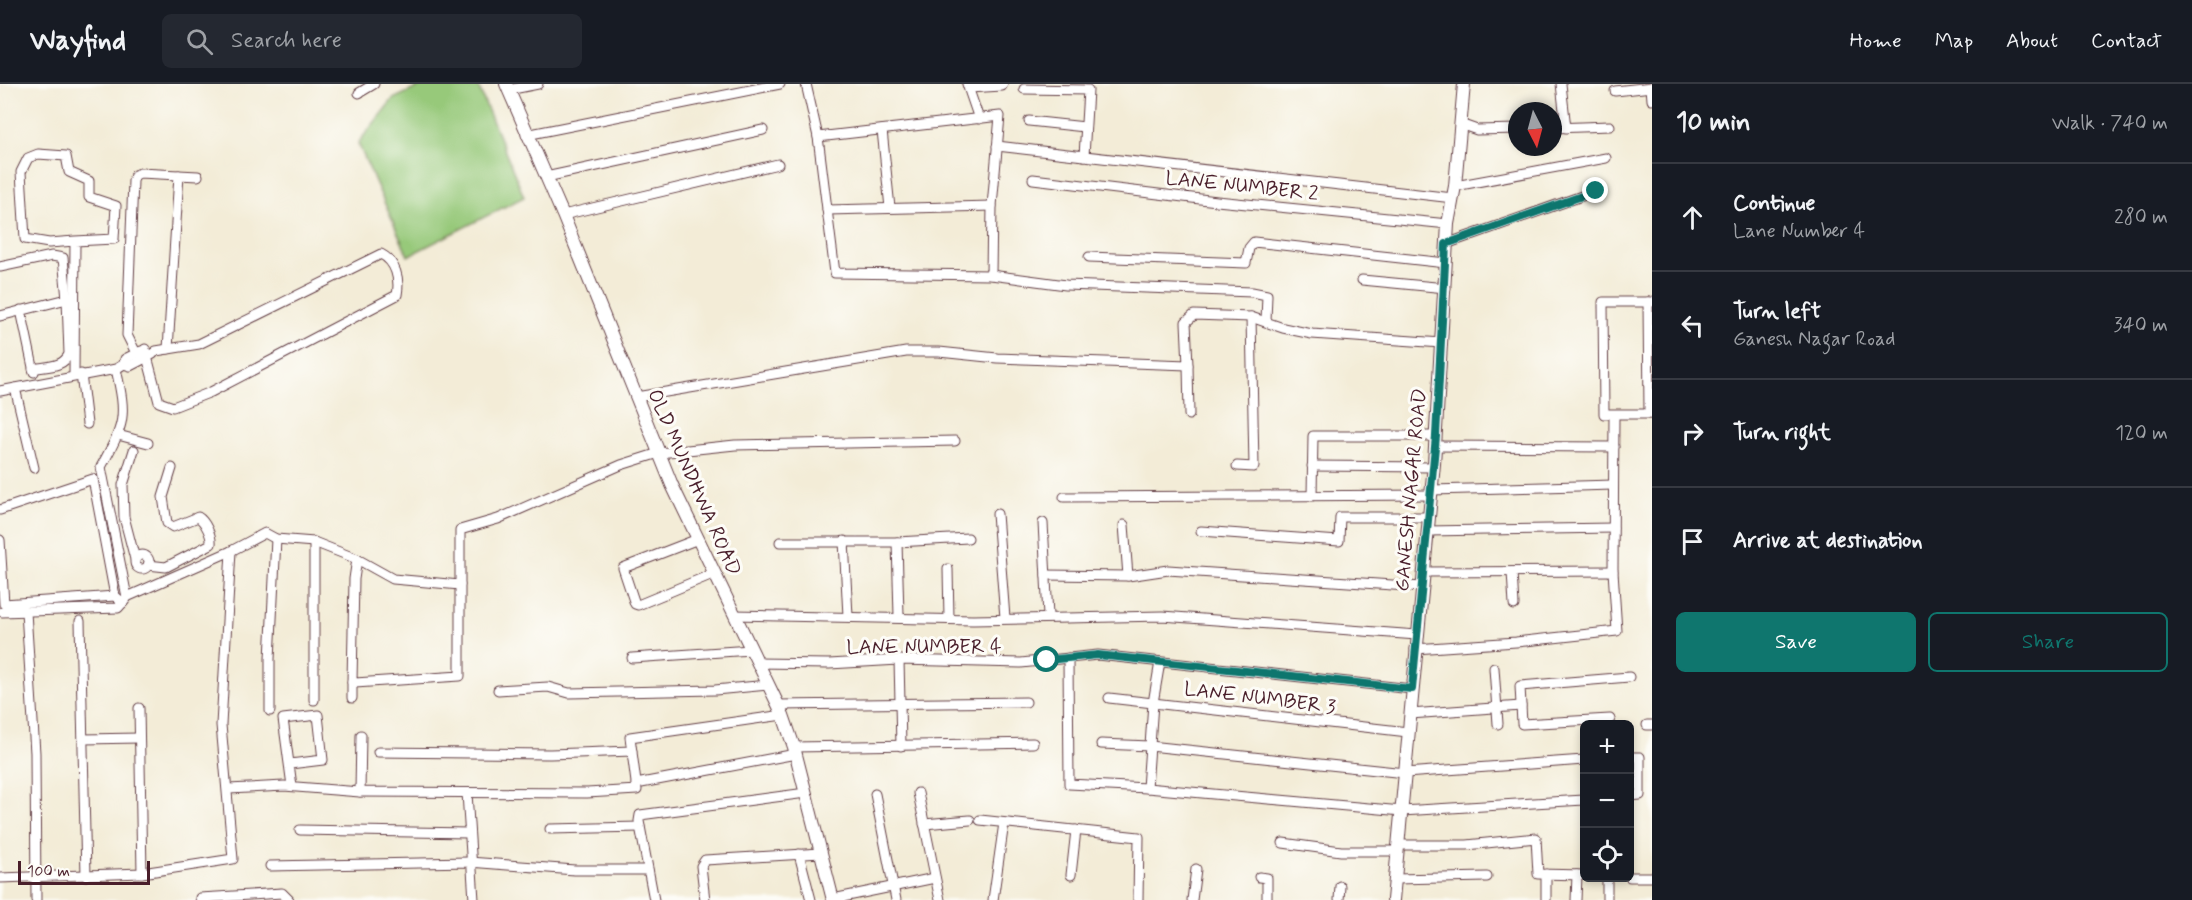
<!DOCTYPE html>
<html lang="en">
<head>
<meta charset="utf-8">
<style>
  :root { --surface:#171b24; --page:#242831; --text:#f1f3f6; --muted:#9ea1a6; --line:#363941; --accent:#0f766e }
  body { margin:0; font-family:Mynerve,sans-serif; background:var(--page); color:var(--text) }
  .controls { position:absolute; right:18px; bottom:18px; display:grid; overflow:hidden; border-radius:9px; box-shadow:0 3px 9px #0003 }
  .controls button { width:54px; height:54px; display:grid; place-items:center; padding:0; border:0; border-bottom:2px solid var(--line); background:var(--surface); color:var(--text); font:30px sans-serif }
  .compass { position:absolute; left:1508px; top:18px; width:54px; height:54px; border-radius:50%; background:var(--surface); box-shadow:0 3px 9px #0003; rotate:174deg }
  .scale { position:absolute; left:18px; bottom:15px; width:132px; box-sizing:border-box; padding-left:6px; border:3px solid #4a1f2b; border-top:0; font-size:16px; line-height:21px; white-space:nowrap; color:#4a1f2b; -webkit-text-stroke:4px #fdfcf7; paint-order:stroke }
  .stop { position:absolute; width:18px; height:18px; margin:-14px; border:4px solid #0f766e; border-radius:50%; background:#fff }
  .stop.end { background:#0f766e; border-color:#fff; box-shadow:0 2px 6px #0008 }
  .list { margin:0; padding:0; list-style:none }
  h2 { display:flex; justify-content:space-between; align-items:center; height:78px; margin:0; padding:0 24px; font-size:26px }
  h2 small { font-size:20px; font-weight:400; color:var(--muted) }
  .list li { display:grid; grid-template-columns:39px 1fr auto; gap:18px; align-items:center; box-sizing:border-box; height:108px; padding:0 24px; border-top:2px solid var(--line) }
  .list b { display:block; font-size:22px; white-space:nowrap }
  .list p { margin:0; font-size:20px; white-space:nowrap; color:var(--muted) }
  .list em { font-size:20px; font-style:normal; color:var(--muted) }
  .actions { display:flex; gap:12px; padding:18px 24px }
  .actions a { flex:1; padding:14px 0; border:2px solid var(--accent); border-radius:9px; text-align:center; font-size:21px; color:var(--accent) }
  .actions .main { background:var(--accent); color:#fff }
  .icon { flex:none; width:33px; height:33px; fill:none; stroke:currentColor; stroke-width:2; stroke-linecap:round; stroke-linejoin:round }
  .map { position:relative; flex:none; width:1652px; height:816px; overflow:hidden }
  header { display:flex; align-items:center; gap:36px; box-sizing:border-box; height:84px; padding:0 30px; background:var(--surface); border-bottom:2px solid var(--line) }
  header strong { font-size:28px }
  nav { display:flex; gap:33px; margin-inline-start:auto; font-size:21px }
  .search { width:420px; height:54px; background:var(--page); display:flex; align-items:center; gap:15px; box-sizing:border-box; padding:0 21px; border-radius:9px; color:var(--muted); font-size:22px }
  main { display:flex }
  aside { flex:1; background:var(--surface) }
  .map>svg:first-child { display:block }
  .green { fill:#97c97a; stroke:#707452; stroke-width:1.5 }
  .lines { fill:none; stroke-linecap:round; stroke-linejoin:round }
  .minor-casing { stroke:#633e45; stroke-width:11 }
  .tertiary-casing { stroke:#633e45; stroke-width:14 }
  .minor { stroke:#fff; stroke-width:9 }
  .tertiary { stroke:#fff; stroke-width:12 }
  .route { stroke:#0f766e; stroke-width:8 }
  .labels { text-anchor:middle; stroke-width:6; stroke-linejoin:round; paint-order:stroke }
  .street-label { font-size:20px; fill:#4a1f2b; stroke:#fdfcf7 }
</style>
</head>
<body>
<header>
<strong>Wayfind</strong>
<div class="search"><svg class="icon" aria-label="search" viewBox="0 0 24 24"><circle cx="10" cy="10" r="6"/><path d="M15 15l6 6"/></svg>Search here</div>
<nav><a>Home</a><a>Map</a><a>About</a><a>Contact</a></nav>
</header>
<main>
<div class="map">
<svg width="1652" height="816" viewBox="0 0 1652 816">
  <rect width="100%" height="100%" fill="#fdfcf7"/>
  <filter id="ink" filterUnits="userSpaceOnUse"><feTurbulence type="fractalNoise" baseFrequency=".0167" numOctaves="2"/><feDisplacementMap in="SourceGraphic" scale="12" xChannelSelector="R" yChannelSelector="G"/><feConvolveMatrix kernelMatrix="1 2 1 2 8 2 1 2 1" color-interpolation-filters="sRGB"/></filter>
  <filter id="wash" filterUnits="userSpaceOnUse"><feTurbulence type="fractalNoise" baseFrequency=".008" numOctaves="4" result="noise"/><feDisplacementMap in="SourceGraphic" scale="24" xChannelSelector="R" yChannelSelector="G"/><feGaussianBlur stdDeviation="1.35" result="paint"/><feColorMatrix in="noise" values="0 0 0 0 0 0 0 0 0 0 0 0 0 0 0 0 0 1.4 0 .05"/><feComposite in="paint" operator="in"/></filter>
  <g filter="url(#wash)">
    <rect width="100%" height="100%" fill="#f3ecd7"/>
    <path class="green" d="M425,0H477L524,113L408,172L358,59L393,15Z"/>
  </g>
  <g filter="url(#ink)">
    <g class="lines">
      <defs>
        <g id="minor">
          <path d="M806,0L818,53L835,189L991,191L1066,201L1252,208L1267,211L1266,237"/>
          <path d="M967,0L979,35"/>
          <path d="M1561,0L1566,44"/>
          <path d="M1651,3L1652,16"/>
          <path d="M969,4L1002,2L1003,0"/>
          <path d="M1024,5L1088,6L1084,72"/>
          <path d="M508,6L538,0"/>
          <path d="M1615,7L1652,3"/>
          <path d="M359,9L374,0"/>
          <path d="M1029,37L1085,43"/>
          <path d="M1460,40L1477,46L1517,45"/>
          <path d="M1553,44L1610,42"/>
          <path d="M882,46L890,124"/>
          <path d="M526,51L780,0"/>
          <path d="M818,53L1000,32L992,122L991,191"/>
          <path d="M997,62L1453,114"/>
          <path d="M546,93L763,46"/>
          <path d="M1033,95L1217,117L1448,140"/>
          <path d="M1455,102L1606,74"/>
          <path d="M827,126L992,122"/>
          <path d="M563,131L778,80"/>
          <path d="M1446,160L1596,107"/>
          <path d="M1089,173L1246,179L1249,164L1254,158L1446,179"/>
          <path d="M0,183L52,172L63,174L67,215L0,232"/>
          <path d="M1362,196L1446,204"/>
          <path d="M1648,218L1649,330"/>
          <path d="M1652,218H1603L1604,330H1652"/>
          <path d="M21,226L34,288"/>
          <path d="M145,265L159,318L173,323L211,308L397,211C400,195 396,178 381,170L199,260L156,267"/>
          <path d="M168,265L179,91"/>
          <path d="M136,269L127,251L133,97L135,91L140,89L198,92"/>
          <path d="M124,280L130,282L153,270"/>
          <path d="M1188,281L1189,331"/>
          <path d="M33,285C46,282 63,284 69,270L67,215"/>
          <path d="M116,285C127,334 125,339 101,383L127,513"/>
          <path d="M81,290L87,340"/>
          <path d="M74,291L75,157L49,159L25,155L21,88L28,74L38,70L66,72L69,88L89,97V113L116,122L114,155L75,157"/>
          <path d="M15,304L34,384"/>
          <path d="M0,307L116,285L124,280L125,275L141,267"/>
          <path d="M636,313L906,268H939L997,274L1188,281L1186,238L1194,231L1251,233L1283,244L1312,250L1442,259"/>
          <path d="M118,351L148,359"/>
          <path d="M1436,362L1614,363"/>
          <path d="M134,366L123,401L124,433L135,475"/>
          <path d="M1237,382L1254,383L1251,233"/>
          <path d="M1312,382L1434,383"/>
          <path d="M1432,406L1613,401"/>
          <path d="M1312,412L1313,352H1436"/>
          <path d="M1064,413L1431,411"/>
          <path d="M0,426L93,395L115,512L123,519"/>
          <path d="M997,430L1005,534"/>
          <path d="M1043,439L1048,532"/>
          <path d="M1124,441L1128,492"/>
          <path d="M1201,447L1339,457L1340,433H1429"/>
          <path d="M1427,447L1613,444"/>
          <path d="M698,455L623,484L635,520L638,521L715,489"/>
          <path d="M0,456L4,520L115,512"/>
          <path d="M844,457L848,532"/>
          <path d="M780,458H897L968,454"/>
          <path d="M897,458L899,532"/>
          <circle cx="142" cy="478" r="7"/>
          <path d="M357,475L354,495L352,598L355,599L460,592V501"/>
          <path d="M148,481L166,483L211,460C212,452 205,437 198,433L173,443L167,439L163,413L172,384"/>
          <path d="M948,485L949,535"/>
          <path d="M1423,488L1613,487"/>
          <path d="M1512,488L1514,521"/>
          <path d="M1046,491L1128,492L1168,486L1422,503"/>
          <path d="M127,513L231,467L265,449L276,455L314,458L357,475L393,495L460,501V446L498,435L621,381L659,369L735,361L955,357"/>
          <path d="M2,528L118,524L126,515"/>
          <path d="M26,528L35,669L36,816"/>
          <path d="M734,531L973,536L1162,532L1417,551"/>
          <path d="M80,537L86,792"/>
          <path d="M1415,565L1516,558L1617,547L1613,487L1614,331"/>
          <path d="M632,574L751,566"/>
          <path d="M1068,574L1069,700L1147,704L1402,727L1584,716"/>
          <path d="M899,576L901,662"/>
          <path d="M757,579L829,580L899,576L1021,579L1098,571L1412,605"/>
          <path d="M1494,584L1498,640"/>
          <path d="M498,606L548,603L569,609L715,606L768,601"/>
          <path d="M352,614V598"/>
          <path d="M1109,614L1408,648"/>
          <path d="M314,616V458"/>
          <path d="M778,621L1026,618"/>
          <path d="M139,624L142,789"/>
          <path d="M270,627V575L276,455"/>
          <path d="M1410,630L1521,622"/>
          <path d="M1610,635L1522,640L1520,602L1629,593"/>
          <path d="M1647,641H1652"/>
          <path d="M84,655L139,654"/>
          <path d="M1101,660L1150,662L1405,689L1584,676"/>
          <path d="M794,663L1033,659"/>
          <path d="M378,668L550,670L632,667"/>
          <path d="M1630,673H1640V711L1630,712"/>
          <path d="M290,680L323,676L318,631L283,635L292,702"/>
          <path d="M636,700L796,670"/>
          <path d="M1147,704L1153,619L1160,578"/>
          <path d="M229,705L284,702L360,708L587,709L637,706L630,653L783,631"/>
          <path d="M360,708L361,651"/>
          <path d="M467,709L474,816"/>
          <path d="M918,709L940,816"/>
          <path d="M875,710L896,816"/>
          <path d="M980,736L1139,753L1138,816"/>
          <path d="M924,740L970,736"/>
          <path d="M550,745L640,743"/>
          <path d="M300,746L468,749"/>
          <path d="M1283,759L1341,767H1398"/>
          <path d="M1398,761H1467L1536,754L1538,790L1584,791"/>
          <path d="M799,770L811,816"/>
          <path d="M270,782L469,778L575,786H648"/>
          <path d="M1071,791L1076,746"/>
          <path d="M1259,793L1267,794V816"/>
          <path d="M1630,793H1652"/>
          <path d="M0,794L142,789L233,775L221,641L231,467"/>
          <path d="M1395,795L1487,793"/>
          <path d="M200,814L282,809L289,816"/>
          <path d="M833,815L935,794"/>
          <path d="M654,816L639,737L640,731L806,709"/>
          <path d="M705,816L701,782L705,776L821,769"/>
          <path d="M993,816L1004,739"/>
          <path d="M1192,816L1196,785"/>
          <path d="M1339,816L1340,802"/>
          <path d="M1546,816V790"/>
          <path d="M1576,816L1577,791"/>
          <path d="M1607,816V794"/>
        </g>
        <g id="tertiary">
          <path d="M506,0L563,131L672,401L783,631L794,663L833,816"/>
          <path d="M1393,816L1434,380L1448,140L1455,102L1464,0"/>
        </g>
      </defs>
      <use href="#minor" class="minor-casing"/>
      <use href="#tertiary" class="tertiary-casing"/>
      <use href="#minor" class="minor"/>
      <use href="#tertiary" class="tertiary"/>
    </g>
  </g>
  <g class="lines" filter="url(#ink)">
    <path class="route" d="M1047,576L1098,571L1412,605L1436,352L1446,160L1596,107"/>
  </g>
  <g class="labels">
    <g class="street-label">
      <text transform="translate(1242 101) rotate(6)" y="7">LANE NUMBER 2</text>
      <text transform="translate(695 398) rotate(66)" y="7">OLD MUNDHWA ROAD</text>
      <text transform="translate(1410 406) rotate(-85)" y="7">GANESH NAGAR ROAD</text>
      <text x="924" y="569">LANE NUMBER 4</text>
      <text transform="translate(1260 613) rotate(7)" y="7">LANE NUMBER 3</text>
    </g>
  </g>
</svg>
<div class="controls">
<button>+</button>
<button>−</button>
<button><svg class="icon" aria-label="locate" viewBox="0 0 24 24"><circle cx="12" cy="12" r="6"/><path d="M12 2v4M12 18v4M2 12h4M18 12h4"/></svg></button>
</div>
<svg class="compass" viewBox="-18 -18 36 36"><path d="M0-13l5 13h-10z" fill="#e53935"/><path d="M0 13l5-13h-10z" fill="#9ea1a6"/></svg>
<div class="scale">100 m</div>
<div class="stop" style="left:1047px;top:576px"></div>
<div class="stop end" style="left:1596px;top:107px"></div>
</div>
<aside>
<h2>10 min<small>Walk · 740 m</small></h2>
<ul class="list">
<li><svg class="icon" aria-label="ahead" viewBox="0 0 24 24"><path d="M12 20V5M6 11l6-6 6 6"/></svg><div><b>Continue</b><p>Lane Number 4</p></div><em>280 m</em></li>
<li><svg class="icon" aria-label="left" viewBox="0 0 24 24"><path d="M17 20v-9H6M10 6l-5 5 5 5"/></svg><div><b>Turn left</b><p>Ganesh Nagar Road</p></div><em>340 m</em></li>
<li><svg class="icon" aria-label="right" viewBox="0 0 24 24"><path d="M7 20v-9h11M14 6l5 5-5 5"/></svg><div><b>Turn right</b></div><em>120 m</em></li>
<li><svg class="icon" aria-label="arrive" viewBox="0 0 24 24"><path d="M6 21V4h12l-3 4 3 4H6"/></svg><div><b>Arrive at destination</b></div></li>
</ul>
<div class="actions"><a class="main">Save</a><a>Share</a></div>
</aside>
</main>
</body>
</html>
